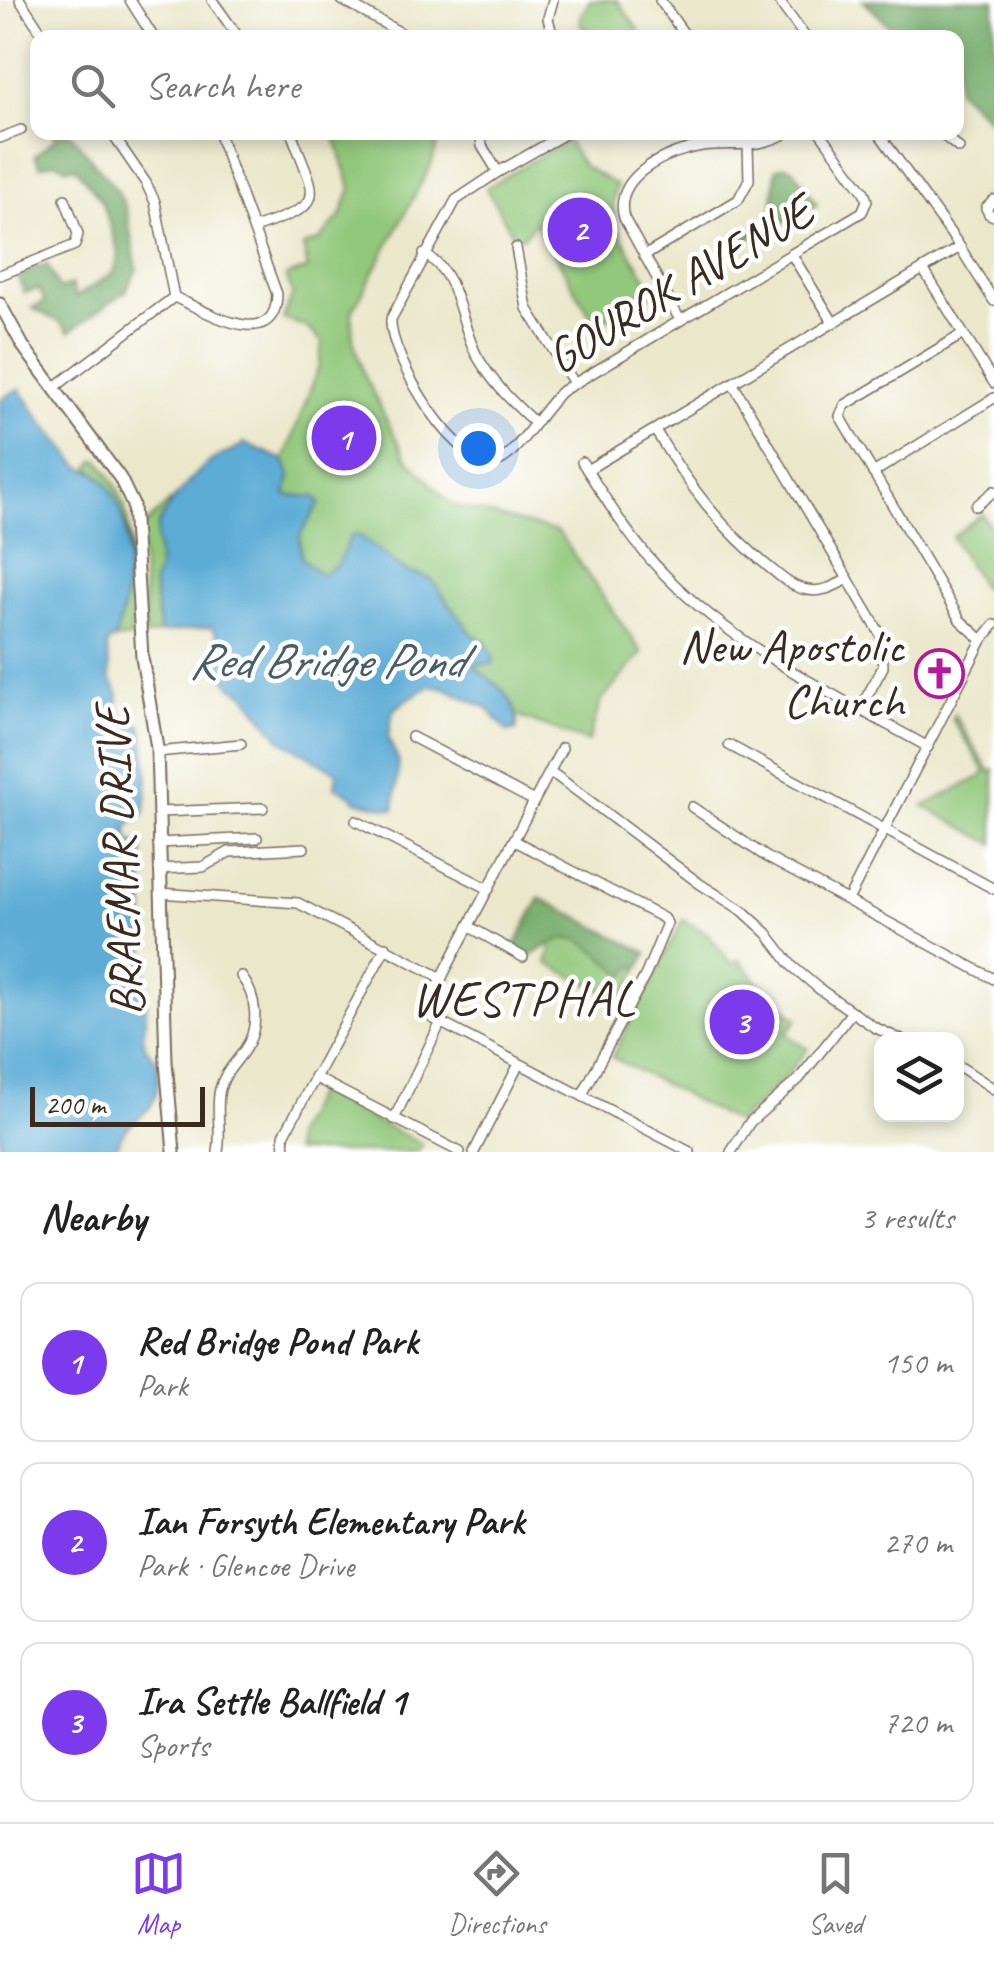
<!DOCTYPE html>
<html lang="en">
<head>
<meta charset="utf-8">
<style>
  :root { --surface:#fff; --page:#f6f6f6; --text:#222; --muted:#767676; --line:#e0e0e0; --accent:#7c3aed }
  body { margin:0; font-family:Caveat,sans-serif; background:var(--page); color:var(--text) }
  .controls { position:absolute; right:30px; bottom:30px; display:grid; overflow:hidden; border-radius:20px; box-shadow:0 5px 15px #0003 }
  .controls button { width:90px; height:90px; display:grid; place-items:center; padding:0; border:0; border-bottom:2px solid var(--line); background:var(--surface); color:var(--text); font:50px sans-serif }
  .scale { position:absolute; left:30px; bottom:25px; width:175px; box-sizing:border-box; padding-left:10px; border:5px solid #3b2a1e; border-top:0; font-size:28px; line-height:35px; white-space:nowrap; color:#3b2a1e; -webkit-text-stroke:8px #fff; paint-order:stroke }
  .you { position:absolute; left:478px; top:448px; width:35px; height:35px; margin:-25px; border:8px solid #fff; border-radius:50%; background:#1a73e8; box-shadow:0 0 0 15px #1a73e833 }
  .badge { display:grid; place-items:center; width:65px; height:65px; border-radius:50%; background:var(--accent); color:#fff; font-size:32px; font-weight:700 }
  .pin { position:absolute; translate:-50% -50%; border:5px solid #fff; box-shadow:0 2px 10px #0006 }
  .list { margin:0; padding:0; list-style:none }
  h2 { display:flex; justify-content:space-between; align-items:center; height:130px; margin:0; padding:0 40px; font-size:42px }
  h2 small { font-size:32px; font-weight:400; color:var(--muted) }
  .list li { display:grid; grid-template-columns:65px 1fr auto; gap:30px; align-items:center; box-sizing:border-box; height:160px; margin:0 20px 20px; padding:0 20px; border:2px solid var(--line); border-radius:20px }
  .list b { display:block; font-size:38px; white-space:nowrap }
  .list p { margin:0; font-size:32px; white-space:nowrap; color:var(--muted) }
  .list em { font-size:32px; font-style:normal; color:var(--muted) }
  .icon { flex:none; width:55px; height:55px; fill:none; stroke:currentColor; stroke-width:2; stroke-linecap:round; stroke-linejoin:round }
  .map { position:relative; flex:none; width:994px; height:1152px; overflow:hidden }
  .search { position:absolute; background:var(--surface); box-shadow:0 5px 15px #0003; left:30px; right:30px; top:30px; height:110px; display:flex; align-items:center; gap:25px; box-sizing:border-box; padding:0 35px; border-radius:20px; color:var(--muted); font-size:38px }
  .sheet { height:670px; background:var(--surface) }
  nav { display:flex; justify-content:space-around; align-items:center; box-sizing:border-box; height:140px; border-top:2px solid var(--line); background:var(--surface); font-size:28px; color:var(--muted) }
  nav a { display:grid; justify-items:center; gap:5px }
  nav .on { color:var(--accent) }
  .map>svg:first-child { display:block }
  .green { fill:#92c87b; stroke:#66794c; stroke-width:2.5 }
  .forest { fill:#75ac6b; stroke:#586b44; stroke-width:2.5 }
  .water { fill:#5bacd6; stroke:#4b6b7a; stroke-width:2.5 }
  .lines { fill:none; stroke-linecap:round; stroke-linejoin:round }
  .minor-casing { stroke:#796c5b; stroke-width:12 }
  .major-casing { stroke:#796c5b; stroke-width:15 }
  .minor { stroke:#fff; stroke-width:9 }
  .major { stroke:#fff; stroke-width:11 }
  .labels { text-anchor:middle; stroke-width:9; stroke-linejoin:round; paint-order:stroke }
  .street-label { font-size:48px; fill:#3b2a1e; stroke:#fff }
  .poi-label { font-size:48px; fill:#3b2a1e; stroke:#fff; text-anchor:end }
  .water-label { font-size:50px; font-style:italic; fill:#485e68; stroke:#fff }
  .neighbourhood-label { font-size:50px; letter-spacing:2.5px; fill:#3b2a1e; stroke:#fff }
</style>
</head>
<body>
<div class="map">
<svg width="994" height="1152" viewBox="0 0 994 1152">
  <rect width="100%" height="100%" fill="#fff"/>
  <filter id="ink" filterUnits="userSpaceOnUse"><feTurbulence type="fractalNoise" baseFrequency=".01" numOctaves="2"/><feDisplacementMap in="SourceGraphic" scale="20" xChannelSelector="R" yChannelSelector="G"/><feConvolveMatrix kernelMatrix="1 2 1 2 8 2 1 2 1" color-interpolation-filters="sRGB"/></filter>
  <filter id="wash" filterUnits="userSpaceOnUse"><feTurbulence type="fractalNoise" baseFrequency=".0048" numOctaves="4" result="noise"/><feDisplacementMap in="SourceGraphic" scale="40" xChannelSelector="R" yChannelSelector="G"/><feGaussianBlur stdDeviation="2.25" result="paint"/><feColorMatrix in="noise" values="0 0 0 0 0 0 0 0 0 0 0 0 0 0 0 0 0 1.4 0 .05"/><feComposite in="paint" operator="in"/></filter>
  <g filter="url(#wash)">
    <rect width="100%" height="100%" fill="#ebe7cb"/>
    <g class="green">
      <path d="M590,0H617L643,37H593L581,25L580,17Z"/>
      <path d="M334,133H440L432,163L352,312L353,340L363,372L386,419L406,457L452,505L558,532L642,653L601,701L588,742L517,716C513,695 492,681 476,668V664L487,665L486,642L472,634L431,579L405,571L359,535L351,536L337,566L320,575L301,558L300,535L315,497L286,495L290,475L284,460L319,366L322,341L305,326L283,319L293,294L286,276L308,269L303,246L319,241L342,214L351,188Z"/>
      <path d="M567,140L582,165L617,186C602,222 637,260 654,291L596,325L536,222L523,237L513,235L486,188Z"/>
      <path d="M95,460H99C111,475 120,490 125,509C132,533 135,615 130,638L114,640C129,600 137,537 115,498C109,487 98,476 90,467Z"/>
      <path d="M185,488L158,525L160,573L153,582L160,633L145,636L141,529Z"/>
      <path d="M982,514L994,533V579L983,588L952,537Z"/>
      <path d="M954,714L990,772L994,770V844L924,806L982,776L985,771L952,719Z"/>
      <path d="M540,898L647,953L622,1001L547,963L551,950Z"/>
      <path d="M683,920L707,933L732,964L739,959L772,999L798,1019L786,1034L808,1049L783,1079L737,1123L612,1057Z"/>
      <path d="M316,1092L422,1144L418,1152H294L293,1137Z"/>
    </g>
    <g class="forest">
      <path d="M863,0H994V125L957,89L956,38L901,37Z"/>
      <path d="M52,133H70L116,189L126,208L137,269L126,291L69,332L61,323L32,308L45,302L39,289L24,293L17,275L47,264L59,289L72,285L76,297L114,272L119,254L102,201L75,167L66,168L57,162L40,166L35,155L56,138Z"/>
      <path d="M784,166L793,168L817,205L720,253L772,215L776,169Z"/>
      <path d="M540,898L647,953L640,967H631L625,975C585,945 578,921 532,956L515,946Z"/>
    </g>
    <g class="water">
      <path d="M20,389C34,413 49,430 67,450C72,456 75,463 82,467C85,469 93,471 96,473C139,507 131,595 114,640L107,643L110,679L119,695L117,708L122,715L142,726L148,773L145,813L128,826L129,841L141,845L143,857L146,1022C138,1043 146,1047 158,1063C162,1127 128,1107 114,1152H0V399Z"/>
      <path d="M244,443L284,460L290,475L286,495L316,497L320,503L300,535L301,558L320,574L337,565L351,536L359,535L405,571L431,579L472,634L486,642L494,658L493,664H476V668C497,684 522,702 516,730L508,732L487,708L445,688L430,686L406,700L393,711L388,738L399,762L394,809L356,801L352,795L335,787L337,772L281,740L245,694L231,686L215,662L217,635L212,627L160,633L153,582C165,566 151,541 160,522C171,501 192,476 211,461C221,453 234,454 244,443Z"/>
    </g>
  </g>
  <g filter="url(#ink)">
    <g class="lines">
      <defs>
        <g id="minor">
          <path d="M20,0L45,38"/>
          <path d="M130,0L154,38"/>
          <path d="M212,0L239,38"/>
          <path d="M342,0L410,38"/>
          <path d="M660,0L687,38"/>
          <path d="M778,0L806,38"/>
          <path d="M553,38L548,18L553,0"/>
          <path d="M480,132L482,146L498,172"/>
          <path d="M568,132L498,172L456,200L391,319C388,355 459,476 501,460C517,453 545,406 562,391L862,212L867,201L864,192L820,132"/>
          <path d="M878,132L956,241L994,301"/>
          <path d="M939,132L959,148"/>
          <path d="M0,138L21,130"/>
          <path d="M994,200L986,208L989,214L994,216"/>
          <path d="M254,228C329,202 318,203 291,132"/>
          <path d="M516,248L527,308L574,383"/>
          <path d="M424,254C460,273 459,323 477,356C492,382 512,402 534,422"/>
          <path d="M792,255L833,322"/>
          <path d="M644,256L738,200L749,180L748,146"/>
          <path d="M923,269L994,383"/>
          <path d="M0,275L75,245L78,234L65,199"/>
          <path d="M174,297C202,309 276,356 277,294L218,132"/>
          <path d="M680,320L624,218C612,176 668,151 702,146C734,142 759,150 788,132"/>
          <path d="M963,334L845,405L840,416L960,620L982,640"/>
          <path d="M733,384L881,635L883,667L860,709"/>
          <path d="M55,387L174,297L155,202L146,183L111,132"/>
          <path d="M655,430C687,483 721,529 770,568C780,576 790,586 803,589C820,594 833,587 848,579"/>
          <path d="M582,462C607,501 630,540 664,574C738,650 837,696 928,747"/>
          <path d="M587,470L960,247"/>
          <path d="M873,473L994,398"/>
          <path d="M976,506L994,491"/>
          <path d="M412,737L534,801"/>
          <path d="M729,745L994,889"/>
          <path d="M562,748L430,1000L428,1011L432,1018L690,1152"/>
          <path d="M157,752L241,744"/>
          <path d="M549,775H555L578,792L700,884L743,911L767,933L792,966L818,988L874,1027L902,1040"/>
          <path d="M692,807L768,858L994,979"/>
          <path d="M158,812L263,808"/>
          <path d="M356,821L489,889"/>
          <path d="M515,841L663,918L667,923L646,974L582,1095"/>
          <path d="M158,843L257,838"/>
          <path d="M159,869L203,867L229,852L304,848"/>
          <path d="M160,893L298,903L442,978"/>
          <path d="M848,900L982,640L994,625"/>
          <path d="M470,927L523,957"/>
          <path d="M956,1064L994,1089"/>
          <path d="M314,1077L460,1152"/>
          <path d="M394,1119L441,1022"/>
          <path d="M218,1152C222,1131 215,1110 220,1089C224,1073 236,1063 245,1049C260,1027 257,996 241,976"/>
          <path d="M285,1152L284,1135L386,947"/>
          <path d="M474,1152L519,1064"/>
          <path d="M731,1152L750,1122L799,1079L852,1012"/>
        </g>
        <path id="major" d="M0,304L23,346L120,478L133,505L142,657L157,748L166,1062L174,1152"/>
      </defs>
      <use href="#minor" class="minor-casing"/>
      <use href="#major" class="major-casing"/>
      <use href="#minor" class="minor"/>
      <use href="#major" class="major"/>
    </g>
  </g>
  <defs>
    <symbol id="church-ring" viewBox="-11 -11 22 22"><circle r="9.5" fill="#fff" stroke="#b5179e" stroke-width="1.5"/><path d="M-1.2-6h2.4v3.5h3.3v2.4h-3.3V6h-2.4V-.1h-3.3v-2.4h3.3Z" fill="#b5179e"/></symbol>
  </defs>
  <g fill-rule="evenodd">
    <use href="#church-ring" x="912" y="646" width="55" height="55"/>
  </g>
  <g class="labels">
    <g class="street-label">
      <text transform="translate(679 283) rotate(-31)" y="17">GOUROK AVENUE</text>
      <text transform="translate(118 861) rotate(-93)" y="17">BRAEMAR DRIVE</text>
    </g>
    <g class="poi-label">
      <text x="904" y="662">New Apostolic<tspan x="904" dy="55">Church</tspan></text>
    </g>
    <g class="water-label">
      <text x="326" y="677">Red Bridge Pond</text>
    </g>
    <g class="neighbourhood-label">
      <text x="524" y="1015">WESTPHAL</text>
    </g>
  </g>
</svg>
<div class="controls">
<button><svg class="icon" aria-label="layers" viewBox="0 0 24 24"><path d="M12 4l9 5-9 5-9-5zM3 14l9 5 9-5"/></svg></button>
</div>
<div class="scale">200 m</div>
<div class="you"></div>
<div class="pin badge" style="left:344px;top:438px">1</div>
<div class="pin badge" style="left:580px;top:230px">2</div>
<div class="pin badge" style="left:742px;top:1022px">3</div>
<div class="search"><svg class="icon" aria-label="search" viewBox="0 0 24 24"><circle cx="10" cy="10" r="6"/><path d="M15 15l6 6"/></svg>Search here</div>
</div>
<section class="sheet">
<h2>Nearby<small>3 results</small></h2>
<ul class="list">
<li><span class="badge">1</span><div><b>Red Bridge Pond Park</b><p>Park</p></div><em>150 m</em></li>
<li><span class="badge">2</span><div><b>Ian Forsyth Elementary Park</b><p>Park · Glencoe Drive</p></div><em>270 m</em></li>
<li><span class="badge">3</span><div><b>Ira Settle Ballfield 1</b><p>Sports</p></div><em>720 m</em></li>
</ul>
</section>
<nav>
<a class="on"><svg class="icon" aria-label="map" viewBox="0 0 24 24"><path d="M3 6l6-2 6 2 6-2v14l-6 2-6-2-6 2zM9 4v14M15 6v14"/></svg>Map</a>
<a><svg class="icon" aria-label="directions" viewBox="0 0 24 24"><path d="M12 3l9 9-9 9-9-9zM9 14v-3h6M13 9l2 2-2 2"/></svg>Directions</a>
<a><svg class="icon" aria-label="saved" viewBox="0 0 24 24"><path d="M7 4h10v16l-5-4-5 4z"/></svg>Saved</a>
</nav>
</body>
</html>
